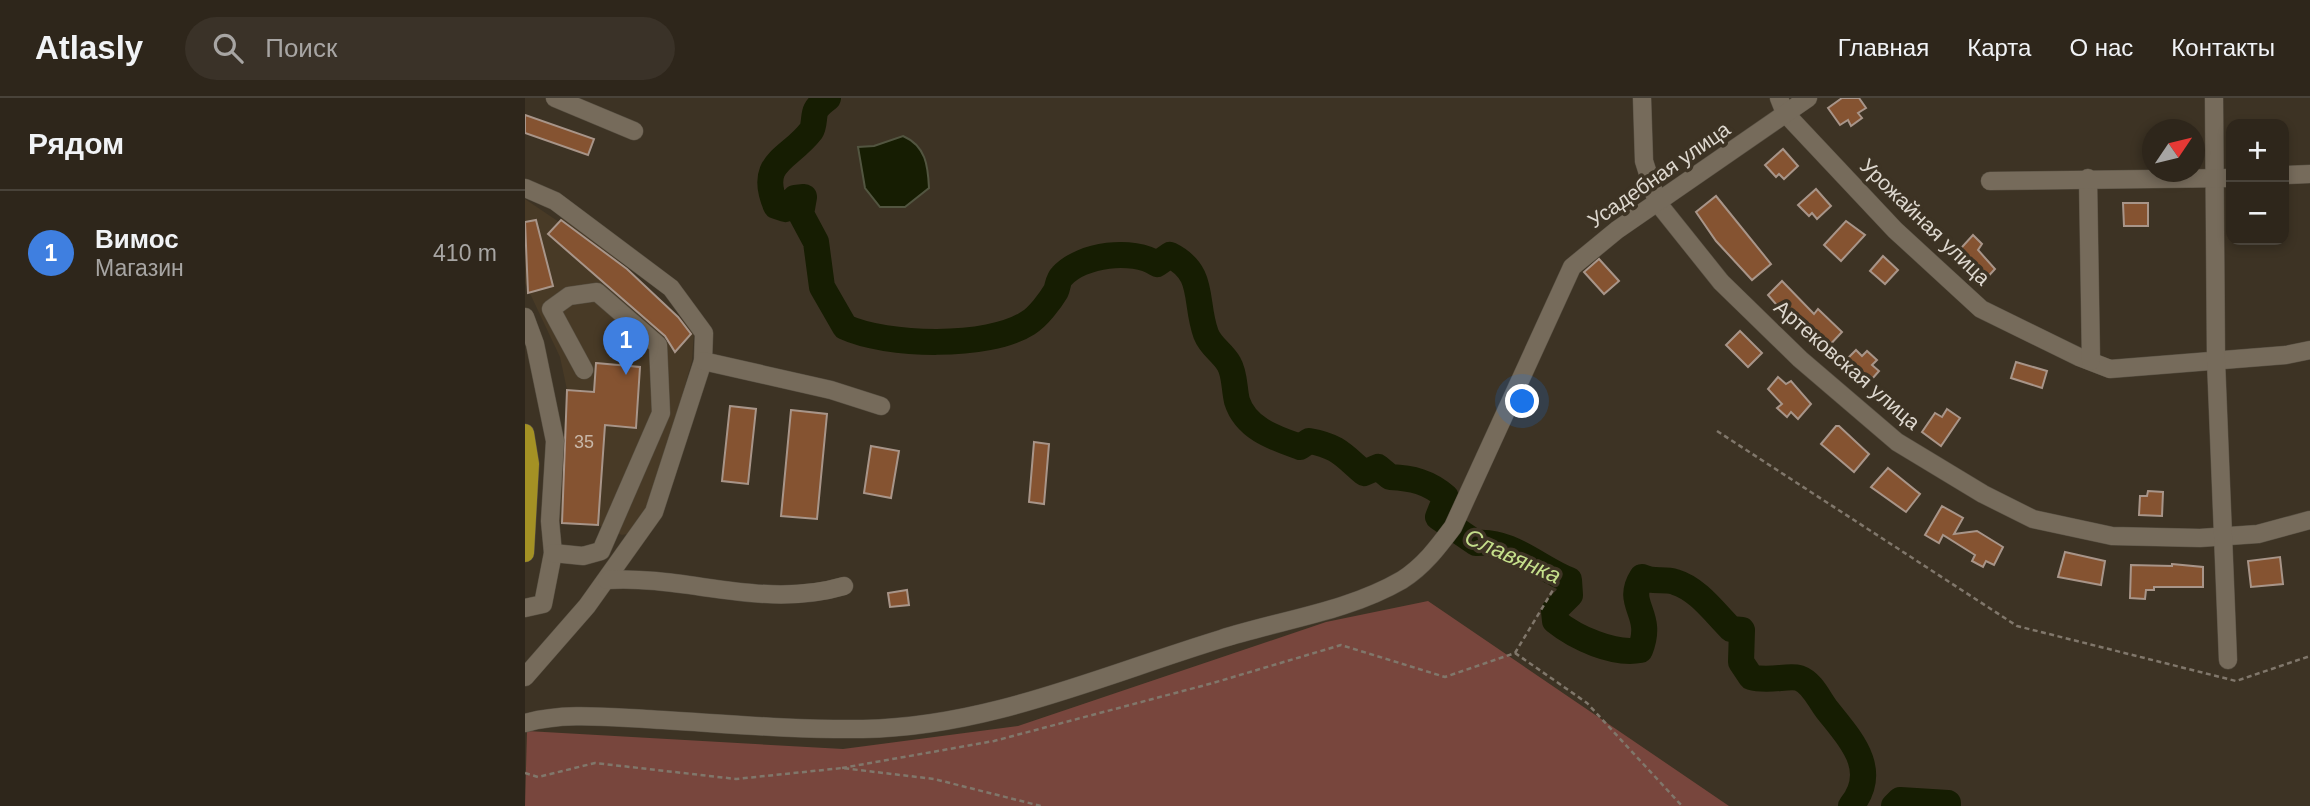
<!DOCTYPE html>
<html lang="ru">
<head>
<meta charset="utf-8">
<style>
  :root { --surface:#2e261b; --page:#3a3228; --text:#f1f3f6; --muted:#a7a5a3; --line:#49433a; --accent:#ec8cfa }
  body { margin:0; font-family:Helvetica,sans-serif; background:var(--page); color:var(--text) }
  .controls { position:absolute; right:21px; top:21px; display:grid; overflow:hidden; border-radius:14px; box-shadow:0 4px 10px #0003 }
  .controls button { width:63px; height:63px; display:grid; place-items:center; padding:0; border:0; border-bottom:2px solid var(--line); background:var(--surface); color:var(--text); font:35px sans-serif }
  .compass { position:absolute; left:1617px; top:21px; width:63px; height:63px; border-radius:50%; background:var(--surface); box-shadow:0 4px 10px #0003; rotate:55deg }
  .you { position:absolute; left:998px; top:304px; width:24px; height:24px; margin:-18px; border:5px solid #fff; border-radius:50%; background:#1a73e8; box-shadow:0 0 0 10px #1a73e833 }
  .badge { display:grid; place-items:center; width:46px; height:46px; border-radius:50%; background:var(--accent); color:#fff; font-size:23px; font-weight:700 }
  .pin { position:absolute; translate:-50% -58px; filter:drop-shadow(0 2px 4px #0008) }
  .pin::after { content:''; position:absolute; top:37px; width:24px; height:21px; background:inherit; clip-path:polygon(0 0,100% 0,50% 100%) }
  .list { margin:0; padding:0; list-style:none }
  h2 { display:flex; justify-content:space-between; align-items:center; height:91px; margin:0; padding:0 28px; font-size:30px }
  h2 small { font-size:23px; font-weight:400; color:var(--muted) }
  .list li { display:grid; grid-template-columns:46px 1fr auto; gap:21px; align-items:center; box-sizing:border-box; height:126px; padding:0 28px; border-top:2px solid var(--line) }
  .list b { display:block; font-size:26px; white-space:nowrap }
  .list p { margin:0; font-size:23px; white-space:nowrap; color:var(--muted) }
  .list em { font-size:23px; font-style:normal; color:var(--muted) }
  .icon { flex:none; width:38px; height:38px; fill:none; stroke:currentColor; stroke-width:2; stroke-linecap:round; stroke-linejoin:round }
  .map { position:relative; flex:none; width:1785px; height:708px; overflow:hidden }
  header { display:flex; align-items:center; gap:42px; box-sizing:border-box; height:98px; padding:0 35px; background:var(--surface); border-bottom:2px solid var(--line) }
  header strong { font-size:33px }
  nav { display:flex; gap:38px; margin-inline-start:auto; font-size:24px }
  .search { width:490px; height:63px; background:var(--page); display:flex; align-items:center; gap:18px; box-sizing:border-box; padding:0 24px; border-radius:38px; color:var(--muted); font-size:26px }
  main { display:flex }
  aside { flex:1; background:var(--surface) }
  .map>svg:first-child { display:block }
  .built { fill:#483a26 }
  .green { fill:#78463d }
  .water { fill:#161d02; stroke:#525540; stroke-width:2 }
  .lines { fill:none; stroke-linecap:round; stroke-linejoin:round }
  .river { stroke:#161d02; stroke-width:26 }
  .building { fill:#855331; stroke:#a89589; stroke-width:2 }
  .minor-casing { stroke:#585043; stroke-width:19 }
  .major-casing { stroke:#585043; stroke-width:19 }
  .path { stroke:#80776b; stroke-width:2.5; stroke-dasharray:5 3.5; stroke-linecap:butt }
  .minor { stroke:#766b5b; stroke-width:18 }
  .major { stroke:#a49124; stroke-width:18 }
  .labels { text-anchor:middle; stroke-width:7; stroke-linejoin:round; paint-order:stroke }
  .number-label { font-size:18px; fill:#c8b7a8 }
  .street-label { font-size:21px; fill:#ded8cf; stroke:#3d3324 }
  .water-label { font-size:23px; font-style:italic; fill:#c5df8b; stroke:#3d3324 }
</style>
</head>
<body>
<header>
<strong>Atlasly</strong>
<div class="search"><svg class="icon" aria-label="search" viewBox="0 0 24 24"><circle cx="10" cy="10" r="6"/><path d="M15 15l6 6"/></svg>Поиск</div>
<nav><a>Главная</a><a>Карта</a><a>О нас</a><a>Контакты</a></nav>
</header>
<main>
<aside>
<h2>Рядом<small></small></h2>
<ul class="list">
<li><span class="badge" style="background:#3f7fe0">1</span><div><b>Вимос</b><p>Магазин</p></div><em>410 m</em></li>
</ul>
</aside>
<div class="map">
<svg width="1785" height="708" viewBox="0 0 1785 708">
  <rect width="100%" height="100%" fill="#3d3324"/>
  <path class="built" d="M0,101L34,124L42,115L169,233L167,263L127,403L108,435L97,437L73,427L33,424L42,292L35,259L0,185Z"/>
  <path class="green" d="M903,503L1204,708H0L2,633L318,651L493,628L801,524Z"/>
  <path class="water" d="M378,38C401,48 403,68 404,90L380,109H355L340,90L333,49L349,48Z"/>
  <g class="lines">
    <g class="river">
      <path d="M303,0C299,3 293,8 291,12C288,18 290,27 286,33C264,62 232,63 251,108L260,111L270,100L279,99L276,116L291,144L297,189L320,229C361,248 463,251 503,225C513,219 525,203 531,193C533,188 533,182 537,178C557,156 608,150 632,166L645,157C681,175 669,203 681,236C686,249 697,254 704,266C710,276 709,291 712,303C721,331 750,340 775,349L784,343C813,348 818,357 839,375L853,369L865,379C887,380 904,384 921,399L913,419L951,445C985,441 1015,471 1044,482L1045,497L1029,513L1030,523C1051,540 1089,557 1115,552C1130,515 1099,507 1117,479C1129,485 1138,480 1150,484C1173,491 1189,514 1206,531L1217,532L1216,564L1226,579C1243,584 1263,577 1274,580C1288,585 1294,602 1303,613C1326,642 1355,672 1326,708"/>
      <path d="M1369,708L1375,702L1423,705V708"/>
    </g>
  </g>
  <g class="building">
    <path d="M1317,0H1334L1341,10L1333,15L1337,20L1326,28L1323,22L1315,27L1303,10Z"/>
    <path d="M0,17L69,41L63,57L0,35Z"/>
    <path d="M1258,51L1273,68L1259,81L1254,76L1251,79L1240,67Z"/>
    <path d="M1291,91L1306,108L1292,121L1287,115L1284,118L1273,107Z"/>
    <path d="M1191,98L1246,166L1227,182L1191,143L1171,114Z"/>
    <path d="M1598,105H1623V128H1599Z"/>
    <path d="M11,122L28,188L3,195L0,124Z"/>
    <path d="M36,122L102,171L153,219L166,236L150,254L140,238L23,136Z"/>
    <path d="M1321,123L1340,137L1316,163L1299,147Z"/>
    <path d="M1448,137L1457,146L1453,152L1470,171L1458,184L1428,159Z"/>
    <path d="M1358,158L1373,172L1360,186L1345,173Z"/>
    <path d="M1074,161L1094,183L1079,196L1059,174Z"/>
    <path d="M1257,183L1289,216L1293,211L1317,234L1301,251L1269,219L1263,220L1243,197Z"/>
    <path d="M1215,233L1237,255L1223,269L1201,247Z"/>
    <path d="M1331,252L1337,258L1342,253L1352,262L1347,267L1354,273L1340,289L1317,266Z"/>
    <path d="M1491,264L1522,273L1517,290L1486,280Z"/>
    <path d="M71,265L115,269L111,330L80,327L73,427L37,425L42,292L69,294Z"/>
    <path d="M1253,279L1261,286L1266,283L1286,306L1273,321L1266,314L1262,319L1252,310L1257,306L1243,291Z"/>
    <path d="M205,308L231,311L223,386L197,383Z"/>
    <path d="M1422,311L1435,320L1416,348L1397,334L1410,315L1417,319Z"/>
    <path d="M266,312L302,316L292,421L256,418Z"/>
    <path d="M1311,328H1314L1344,356L1329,374L1296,346Z"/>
    <path d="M509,344L524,346L519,406L504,404Z"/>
    <path d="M346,348L374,353L366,400L339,395Z"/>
    <path d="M1363,370L1395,396L1381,414L1346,389Z"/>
    <path d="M1623,393L1638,394L1637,418L1614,417L1615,398H1622Z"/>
    <path d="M1417,408L1438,420L1429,436L1452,433L1478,449L1469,467L1461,463L1458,469L1447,463L1450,457L1418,437L1414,445L1400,437Z"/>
    <path d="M1540,454L1580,463L1576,487L1533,479Z"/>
    <path d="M1755,459L1758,486L1726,489L1723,463Z"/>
    <path d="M1647,466L1678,469V489H1629V492H1621L1620,501L1605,500L1606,467L1647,468Z"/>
    <path d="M382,492L384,507L365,509L363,495Z"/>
  </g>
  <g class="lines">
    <defs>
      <g id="minor">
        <path d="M30,0L109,33"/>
        <path d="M1117,0L1119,63L1132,104L1196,184L1275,261L1372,344L1458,396L1508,421L1587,438L1675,440L1733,436L1785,422"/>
        <path d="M1254,0L1260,15L1370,132L1456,211L1554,259L1585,271L1761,257L1785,252"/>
        <path d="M1689,0L1691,263L1703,562"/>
        <path d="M1759,77L1785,76"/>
        <path d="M1563,80L1566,263"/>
        <path d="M1465,83L1706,80"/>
        <path d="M0,90L30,103L146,190L179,235L178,263L129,414L62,508L0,579"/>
        <path d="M0,219L10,246L30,343L25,423L28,455L18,506L0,510"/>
        <path d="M178,263L306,292L356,308"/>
        <path d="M28,455L58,458L76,453L136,315L133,247L72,194L44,198L26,211L59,272"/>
        <path d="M82,482C163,477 237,512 319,488"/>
        <path d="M0,625C38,614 82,619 121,621C193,625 266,632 338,631C463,629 578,577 696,541C755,522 822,514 877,482C899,468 913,449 928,429L1047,169L1092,132L1283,0"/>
      </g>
      <path id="major" d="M0,335L5,366L0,455"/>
    </defs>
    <use href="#minor" class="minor-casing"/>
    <use href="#major" class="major-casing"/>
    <g class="path">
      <path d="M1192,333L1492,528L1711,583L1785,558"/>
      <path d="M990,555L1062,605L1157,708"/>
      <path d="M317,670L469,643L688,585L816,547L920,579L990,555L1028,492"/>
      <path d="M0,675L13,679L70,665L211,681L317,670L409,681L516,708"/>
    </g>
    <use href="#minor" class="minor"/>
    <use href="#major" class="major"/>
  </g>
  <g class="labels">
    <g class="number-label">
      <text x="59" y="350">35</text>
    </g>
    <g class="street-label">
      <text transform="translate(1134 77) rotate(-35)" y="7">Усадебная улица</text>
      <text transform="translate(1400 124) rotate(44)" y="7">Урожайная улица</text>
      <text transform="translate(1322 267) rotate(41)" y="7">Артековская улица</text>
    </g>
    <g class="water-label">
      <text transform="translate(988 458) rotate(24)" y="8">Славянка</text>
    </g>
  </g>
</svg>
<div class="controls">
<button>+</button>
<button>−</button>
</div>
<svg class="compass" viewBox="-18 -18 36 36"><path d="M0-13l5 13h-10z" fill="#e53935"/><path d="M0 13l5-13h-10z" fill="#a7a5a3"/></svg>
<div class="you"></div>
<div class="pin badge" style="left:101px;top:277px;background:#3f7fe0">1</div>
</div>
</main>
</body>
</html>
